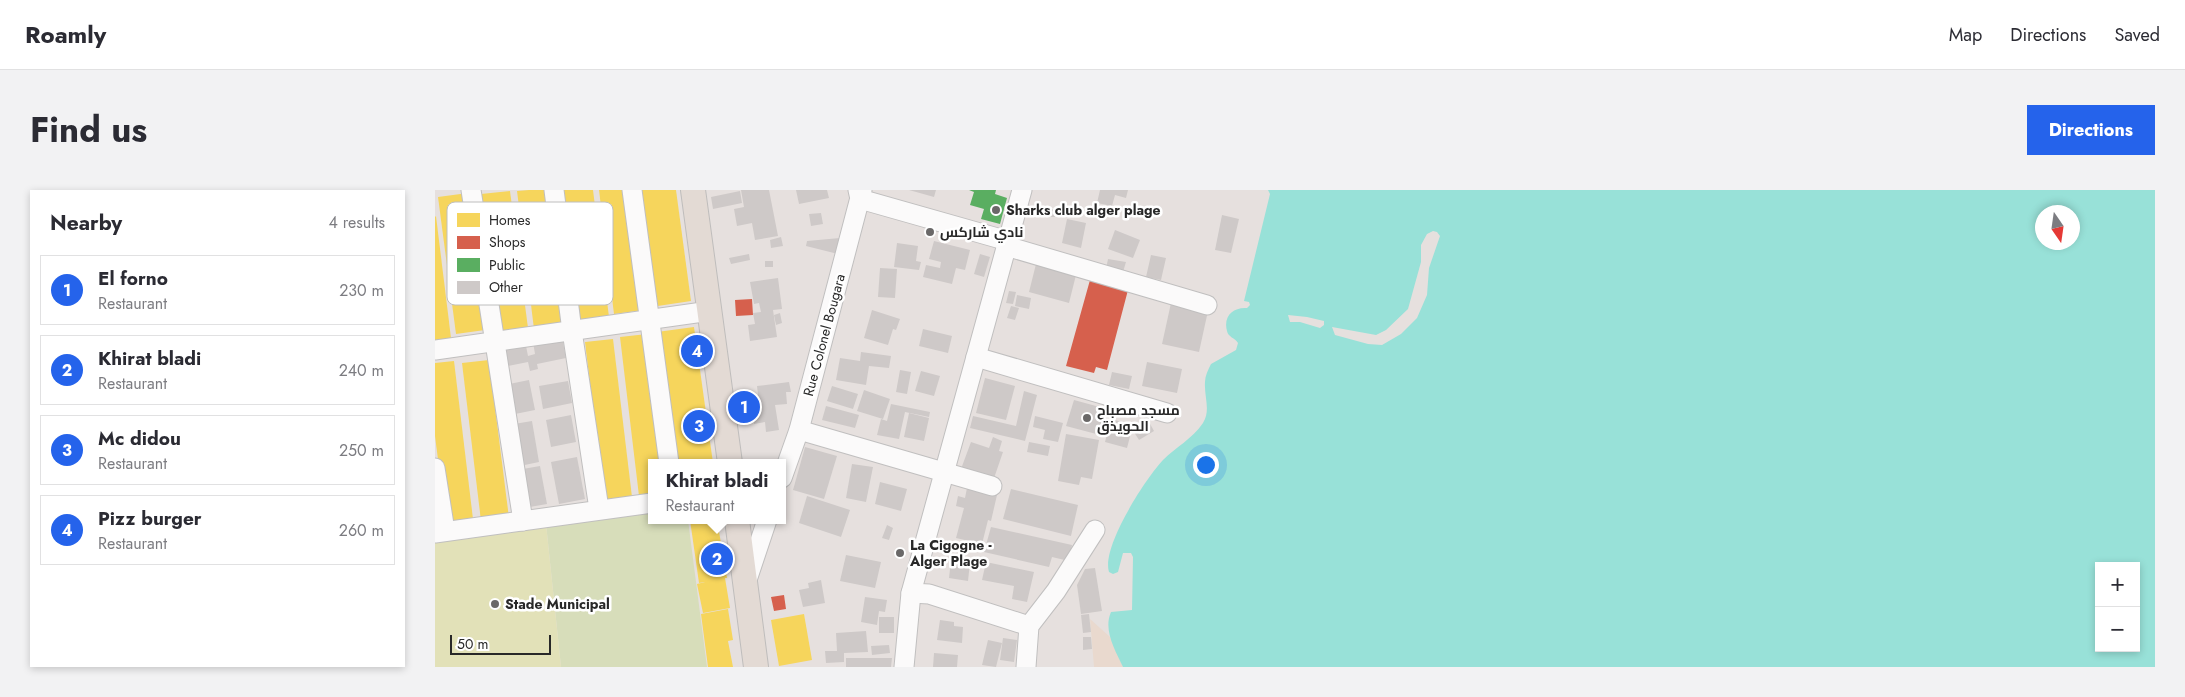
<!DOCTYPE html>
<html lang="en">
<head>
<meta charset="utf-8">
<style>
  :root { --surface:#fff; --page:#f2f2f3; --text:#2b2b33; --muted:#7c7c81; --line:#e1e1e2; --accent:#2563eb }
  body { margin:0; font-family:Jost,Cairo,sans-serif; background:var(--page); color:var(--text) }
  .controls { position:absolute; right:15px; bottom:15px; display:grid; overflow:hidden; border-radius:0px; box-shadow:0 2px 8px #0003 }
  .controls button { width:45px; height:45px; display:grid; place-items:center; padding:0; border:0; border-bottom:1px solid var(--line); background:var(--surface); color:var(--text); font:25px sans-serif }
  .compass { position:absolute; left:1600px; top:15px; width:45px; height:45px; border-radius:50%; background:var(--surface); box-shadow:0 2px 8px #0003; rotate:167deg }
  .scale { position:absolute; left:15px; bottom:12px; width:101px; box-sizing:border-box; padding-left:5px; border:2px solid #282828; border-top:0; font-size:14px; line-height:18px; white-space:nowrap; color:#282828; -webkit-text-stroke:4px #fff; paint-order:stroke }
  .you { position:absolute; left:770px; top:274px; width:18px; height:18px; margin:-12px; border:4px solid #fff; border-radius:50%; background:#1a73e8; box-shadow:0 0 0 8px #1a73e833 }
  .badge { display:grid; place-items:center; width:32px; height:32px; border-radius:50%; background:var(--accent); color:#fff; font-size:16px; font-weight:700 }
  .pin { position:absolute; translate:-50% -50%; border:2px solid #fff; box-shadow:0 1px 5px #0006 }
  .popup { position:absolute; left:213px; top:269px; width:138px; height:65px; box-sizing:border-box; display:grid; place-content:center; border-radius:0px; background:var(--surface); filter:drop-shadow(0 1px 4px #0005); font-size:16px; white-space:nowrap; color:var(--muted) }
  .popup b { font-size:19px; color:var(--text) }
  .popup::after { content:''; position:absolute; left:50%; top:100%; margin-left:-10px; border:10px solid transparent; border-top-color:var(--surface) }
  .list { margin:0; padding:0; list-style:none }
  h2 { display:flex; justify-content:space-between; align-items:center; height:65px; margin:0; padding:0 20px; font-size:21px }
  h2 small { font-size:16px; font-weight:400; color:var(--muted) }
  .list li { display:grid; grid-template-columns:32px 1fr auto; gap:15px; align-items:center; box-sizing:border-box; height:70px; margin:0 10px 10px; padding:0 10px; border:1px solid var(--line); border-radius:0px }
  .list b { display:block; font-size:19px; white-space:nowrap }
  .list p { margin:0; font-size:16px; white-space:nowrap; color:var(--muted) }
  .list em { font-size:16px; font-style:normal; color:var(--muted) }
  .map { position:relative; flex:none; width:1720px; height:477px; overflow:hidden; border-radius:0px }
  header { display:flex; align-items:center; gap:30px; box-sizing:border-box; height:70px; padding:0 25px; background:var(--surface); border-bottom:1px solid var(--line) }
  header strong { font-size:24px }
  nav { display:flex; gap:28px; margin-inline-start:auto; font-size:18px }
  .intro { display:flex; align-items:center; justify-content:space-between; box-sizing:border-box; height:120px; padding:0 30px }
  h1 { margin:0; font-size:35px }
  .button { padding:12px 22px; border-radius:0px; background:var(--accent); color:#fff; font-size:18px; font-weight:700 }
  main { display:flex; gap:30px; padding:0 30px }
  aside { flex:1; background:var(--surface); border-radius:0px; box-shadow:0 2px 8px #0003 }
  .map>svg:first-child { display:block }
  .green { fill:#d7ddba }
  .sand { fill:#e9d9ce }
  .pitch { fill:#e2e1b8 }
  .water { fill:#98e1d8; fill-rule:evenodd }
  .pier { fill:#e6e0de }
  .homes { fill:#f6d55c }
  .shops { fill:#d6604d }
  .public { fill:#5aae61 }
  .building { fill:#cec9c8 }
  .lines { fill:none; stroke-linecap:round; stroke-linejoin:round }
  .minor-casing { stroke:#c0bfbf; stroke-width:21 }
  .major-casing { stroke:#bfbdbc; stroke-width:26 }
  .minor { stroke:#fbfafa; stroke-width:19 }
  .major { stroke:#e3dad4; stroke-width:24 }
  .poi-dot { fill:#6a6868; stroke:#fff; stroke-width:2 }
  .labels { text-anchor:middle; stroke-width:5; stroke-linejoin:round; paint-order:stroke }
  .poi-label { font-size:14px; font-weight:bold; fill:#282828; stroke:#fff; text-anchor:start }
  .street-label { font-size:14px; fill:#282828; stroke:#fff }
  .key { fill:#fff; stroke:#bebebe; stroke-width:1 }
  .key-label { font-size:14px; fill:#282828 }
</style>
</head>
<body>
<header>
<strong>Roamly</strong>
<nav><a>Map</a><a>Directions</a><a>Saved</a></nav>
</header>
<div class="intro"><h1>Find us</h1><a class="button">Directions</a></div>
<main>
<aside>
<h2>Nearby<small>4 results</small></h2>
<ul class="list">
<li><span class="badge">1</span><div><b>El forno</b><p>Restaurant</p></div><em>230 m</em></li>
<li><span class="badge">2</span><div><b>Khirat bladi</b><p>Restaurant</p></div><em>240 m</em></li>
<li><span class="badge">3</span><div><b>Mc didou</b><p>Restaurant</p></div><em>250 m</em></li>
<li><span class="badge">4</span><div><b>Pizz burger</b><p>Restaurant</p></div><em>260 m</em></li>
</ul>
</aside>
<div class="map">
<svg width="1720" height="477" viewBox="0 0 1720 477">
  <rect width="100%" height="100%" fill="#e6e0de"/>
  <path class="green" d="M217,319V330H253L272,477H126L111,334Z"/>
  <path class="sand" d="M655,429L675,447L688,477H659Z"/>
  <path class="pitch" d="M111,334L126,477H0V350Z"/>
  <path class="water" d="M833,0H1720V477H688C680,460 668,440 676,422L697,420L698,367L696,363H688L683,382L678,384L674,382C666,357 711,288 728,270C741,257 757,249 768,233C776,220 769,207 770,192C770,186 773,180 776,174L801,160L803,153C800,148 793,147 792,141C788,126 798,117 812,118L815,115L814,112L809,111L835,4ZM1608,22H1638V52H1608ZM1664,376H1701V458H1664Z"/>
  <g class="pier">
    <path d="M998,41L1002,42L1005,46L994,78L992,105L982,128L966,144L947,155L933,154L900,145L897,137L941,145L951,140L973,119L986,72V55L992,44Z"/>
    <path d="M853,125L872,127L889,131V135L885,138L865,132H855Z"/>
  </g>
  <g class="homes">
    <path d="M94,0H112L129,135L99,139L82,1Z"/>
    <path d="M128,0H158L174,127L144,130Z"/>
    <path d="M164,0H194L209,120L179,124Z"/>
    <path d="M200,0H241L256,111L216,117Z"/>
    <path d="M75,1L93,138L63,142L46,4Z"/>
    <path d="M33,3L50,140L21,144L3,7Z"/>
    <path d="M1,26L16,148L0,150V27Z"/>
    <path d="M259,137L278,273H240L222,142Z"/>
    <path d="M212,144L228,273H217V304L204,306L185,147Z"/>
    <path d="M178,149L197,307L169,310L150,152Z"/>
    <path d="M54,170L74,328L46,331L27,173Z"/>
    <path d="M19,171L38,329L11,332L0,246V173Z"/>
    <path d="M255,330H282L292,388H290L295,418L268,423L262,394L270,392L264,393Z"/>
    <path d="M293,419L298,450L293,451L298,477H273L266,424Z"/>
    <path d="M369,424L377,470L344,476L336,430Z"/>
  </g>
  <g class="shops">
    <path d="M655,90L693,100L672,180L661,177L659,183L631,176Z"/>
    <path d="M317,109L318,125L301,126L300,110Z"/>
    <path d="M349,405L351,419L339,421L336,407Z"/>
  </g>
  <path class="public" d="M561,0L560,4L572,8L565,34L546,29L549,19L535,15L539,2L534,0Z"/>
  <g class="building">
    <path d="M306,0H334L343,46L320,50L317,33L302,36L299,19L309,17Z"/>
    <path d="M361,0H392L394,8L364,14Z"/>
    <path d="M474,0H501L499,7Z"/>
    <path d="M665,0H693L691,8L680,5L677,16L662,13Z"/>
    <path d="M305,1L307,13L278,19L276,7Z"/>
    <path d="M619,19L620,27H608L607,20Z"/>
    <path d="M386,23L388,34L376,36L374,24Z"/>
    <path d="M787,25L804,29L796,63L780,60Z"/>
    <path d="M632,29L651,33L646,58L627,53Z"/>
    <path d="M680,40L705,50L698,68L673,59Z"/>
    <path d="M346,47L348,56L336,58L335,50Z"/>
    <path d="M405,48L403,64L371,56L372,51Z"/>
    <path d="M499,51L535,60L530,80L521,78L517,94L488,87L491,75L505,78L506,72L494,69Z"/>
    <path d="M462,53L483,56L481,71L486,72L484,80L459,77Z"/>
    <path d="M314,64L315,70L296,74L294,68Z"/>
    <path d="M545,64L555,67L549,87L539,84Z"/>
    <path d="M716,65L731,68L726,90L711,87Z"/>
    <path d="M673,69L691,72L688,82L671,79Z"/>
    <rect x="330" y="71" width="8" height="6"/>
    <path d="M601,74L641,85L634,113L594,102Z"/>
    <path d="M445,78L462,79L460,108L443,107Z"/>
    <path d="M343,88L347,119L338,120L342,147L315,151L313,135L320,134L318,123L326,122L324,113L319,114L315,92Z"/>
    <path d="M574,101L581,102L578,114L571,113Z"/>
    <path d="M582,105L596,108L594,119L580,116Z"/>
    <path d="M736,113L773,121L764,162L727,154Z"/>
    <path d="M576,116L584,118L580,130L572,128Z"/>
    <path d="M437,120L465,129L461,140L458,139L453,155L429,148Z"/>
    <path d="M345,123L347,133L341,135L339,125Z"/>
    <path d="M488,139L517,146L513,163L484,156Z"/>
    <path d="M127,147L131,168L102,174L103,179L95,181L93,172L68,177L64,156L90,151L93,166L100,164L98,152Z"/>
    <path d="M426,162L456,166L454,178L434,176L431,195L401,190L405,168L425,171Z"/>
    <path d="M712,172L747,179L742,203L707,196Z"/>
    <path d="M465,180L476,182L472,204L461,202Z"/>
    <path d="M486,181L505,186L499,206L480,201Z"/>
    <path d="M677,182L697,186L694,199L674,195Z"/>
    <path d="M550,188L580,196L571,230L541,223Z"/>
    <path d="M94,190L100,220L75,225L69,195Z"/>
    <path d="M133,191L137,213L108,219L104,196Z"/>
    <path d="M354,192L356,202H351L352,214L340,215L344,240L331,242L330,232L319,234L316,214L324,213L322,196Z"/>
    <path d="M397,196L423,204L418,219L392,211Z"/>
    <path d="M429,200L455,209L448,229L422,221Z"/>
    <path d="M589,201L602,205L590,251L535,238L538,226L581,236Z"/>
    <path d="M639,210L672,219L665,245L631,236Z"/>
    <path d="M456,214L495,222L494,227L470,222L464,249L442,245L446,229L452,231Z"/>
    <path d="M391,216L424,225L420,238L387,230Z"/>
    <path d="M474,223L494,228L489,251L469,247Z"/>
    <path d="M136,225L141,252L116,257L111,230Z"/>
    <path d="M600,226L628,233L623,252L608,249L610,240L598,237Z"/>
    <path d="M676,229L698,235L692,258L670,252Z"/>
    <path d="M713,230L719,241L704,250L697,239Z"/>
    <path d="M97,231L104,272L80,277L73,235Z"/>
    <path d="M631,244L664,250L657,289L646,287L644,295L623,291Z"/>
    <path d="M558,247L567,251L564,261L568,262L558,291L526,279L536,252L554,258Z"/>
    <path d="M594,252L615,256L613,266L592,262Z"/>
    <path d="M370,257L402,266L389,309L358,300Z"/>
    <path d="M142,267L150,309L124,314L116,272Z"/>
    <path d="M417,274L438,277L431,312L411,308Z"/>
    <path d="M105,276L112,314L89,318L82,280Z"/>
    <path d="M445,292L472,299L466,321L440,314Z"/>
    <path d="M532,298L562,305L556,331L553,330L547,354L521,348L529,318L521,316L523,306L530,308Z"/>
    <path d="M576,299L643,315L636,346L568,329Z"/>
    <path d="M372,306L415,320L406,347L364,333Z"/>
    <path d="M452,335L458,338L454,350L447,348Z"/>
    <path d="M556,337L637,355L634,371L617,367L614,377L549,362Z"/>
    <path d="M411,365L446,372L440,398L405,391Z"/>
    <path d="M516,370L535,373L533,391L514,388Z"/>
    <path d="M551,372L599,382L592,412L577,409L579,396L547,390Z"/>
    <path d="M660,378L667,421L646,424L642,395L650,379Z"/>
    <path d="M386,390L390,413L368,417L364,400L374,398L373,393Z"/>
    <path d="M430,407L452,410L450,422L444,421L442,435L426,432Z"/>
    <path d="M654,424L656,442L648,443L646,425Z"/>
    <rect x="444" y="427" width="15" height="16"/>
    <path d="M505,430L519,432V436L528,437L527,453L502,450Z"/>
    <path d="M431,441L433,462L409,463V472L391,473L390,461H402L401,443Z"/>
    <path d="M648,447H656L657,459L648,460Z"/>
    <path d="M568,448L582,450L579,472L565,470Z"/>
    <path d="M553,450L567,453L561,477L547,475Z"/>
    <path d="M454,455L455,463L437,465L436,456Z"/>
    <path d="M499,463L523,465L522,477H498Z"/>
    <path d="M411,468H457L456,477H411Z"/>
  </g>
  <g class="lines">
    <defs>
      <g id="minor">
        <path d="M36,0L88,331"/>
        <path d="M119,0L137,141L164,319"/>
        <path d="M197,0L234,273"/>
        <path d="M423,0L425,9L573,51"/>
        <path d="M571,56L772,115"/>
        <path d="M0,160L275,121"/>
        <path d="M541,167L732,223"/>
        <path d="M364,240L557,296"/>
        <path d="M0,278L10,341"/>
        <path d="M347,288L364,240L427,0"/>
        <path d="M0,343L217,313"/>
        <path d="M311,393L332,330"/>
        <path d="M476,403L494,404L594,436"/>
        <path d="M469,477L476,403L587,0"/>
        <path d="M591,477L594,436L621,401L660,340"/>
      </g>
      <g id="major">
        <path d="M258,0L295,273"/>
        <path d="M302,330L321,477"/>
      </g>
    </defs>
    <use href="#minor" class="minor-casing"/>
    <use href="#major" class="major-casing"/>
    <use href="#minor" class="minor"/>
    <use href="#major" class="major"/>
  </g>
  <g class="poi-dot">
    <circle cx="561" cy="20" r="5"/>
    <circle cx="495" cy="42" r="5"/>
    <circle cx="652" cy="228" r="5"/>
    <circle cx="465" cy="363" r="5"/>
    <circle cx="60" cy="414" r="5"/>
  </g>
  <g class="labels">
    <g class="poi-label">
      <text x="571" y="25">Sharks club alger plage</text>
      <text x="505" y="47">نادي شاركس</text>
      <text x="662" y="225">مسجد مصباح<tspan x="662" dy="16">الحويذق</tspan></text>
      <text x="475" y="360">La Cigogne -<tspan x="475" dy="16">Alger Plage</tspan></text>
      <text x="70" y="419">Stade Municipal</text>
    </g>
    <g class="street-label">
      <text transform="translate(389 145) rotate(-75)" y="5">Rue Colonel Bougara</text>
    </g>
  </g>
  <rect x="12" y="12" width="166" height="103" rx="8" class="key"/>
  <rect x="22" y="23" width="23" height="14" fill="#f6d55c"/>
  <rect x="22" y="46" width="23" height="13" fill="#d6604d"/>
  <rect x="22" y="68" width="23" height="14" fill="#5aae61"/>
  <rect x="22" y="91" width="23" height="13" fill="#cec9c8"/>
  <g class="key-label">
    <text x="54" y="35">Homes</text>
    <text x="54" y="57">Shops</text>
    <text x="54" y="80">Public</text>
    <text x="54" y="102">Other</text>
  </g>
</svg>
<div class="controls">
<button>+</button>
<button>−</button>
</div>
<svg class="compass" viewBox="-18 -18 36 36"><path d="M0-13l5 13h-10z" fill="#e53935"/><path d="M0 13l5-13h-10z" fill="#7c7c81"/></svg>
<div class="scale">50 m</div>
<div class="you"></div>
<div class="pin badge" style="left:309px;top:217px">1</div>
<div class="pin badge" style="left:282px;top:369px">2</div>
<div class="popup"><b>Khirat bladi</b>Restaurant</div>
<div class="pin badge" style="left:264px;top:236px">3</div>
<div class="pin badge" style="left:262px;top:161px">4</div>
</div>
</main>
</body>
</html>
